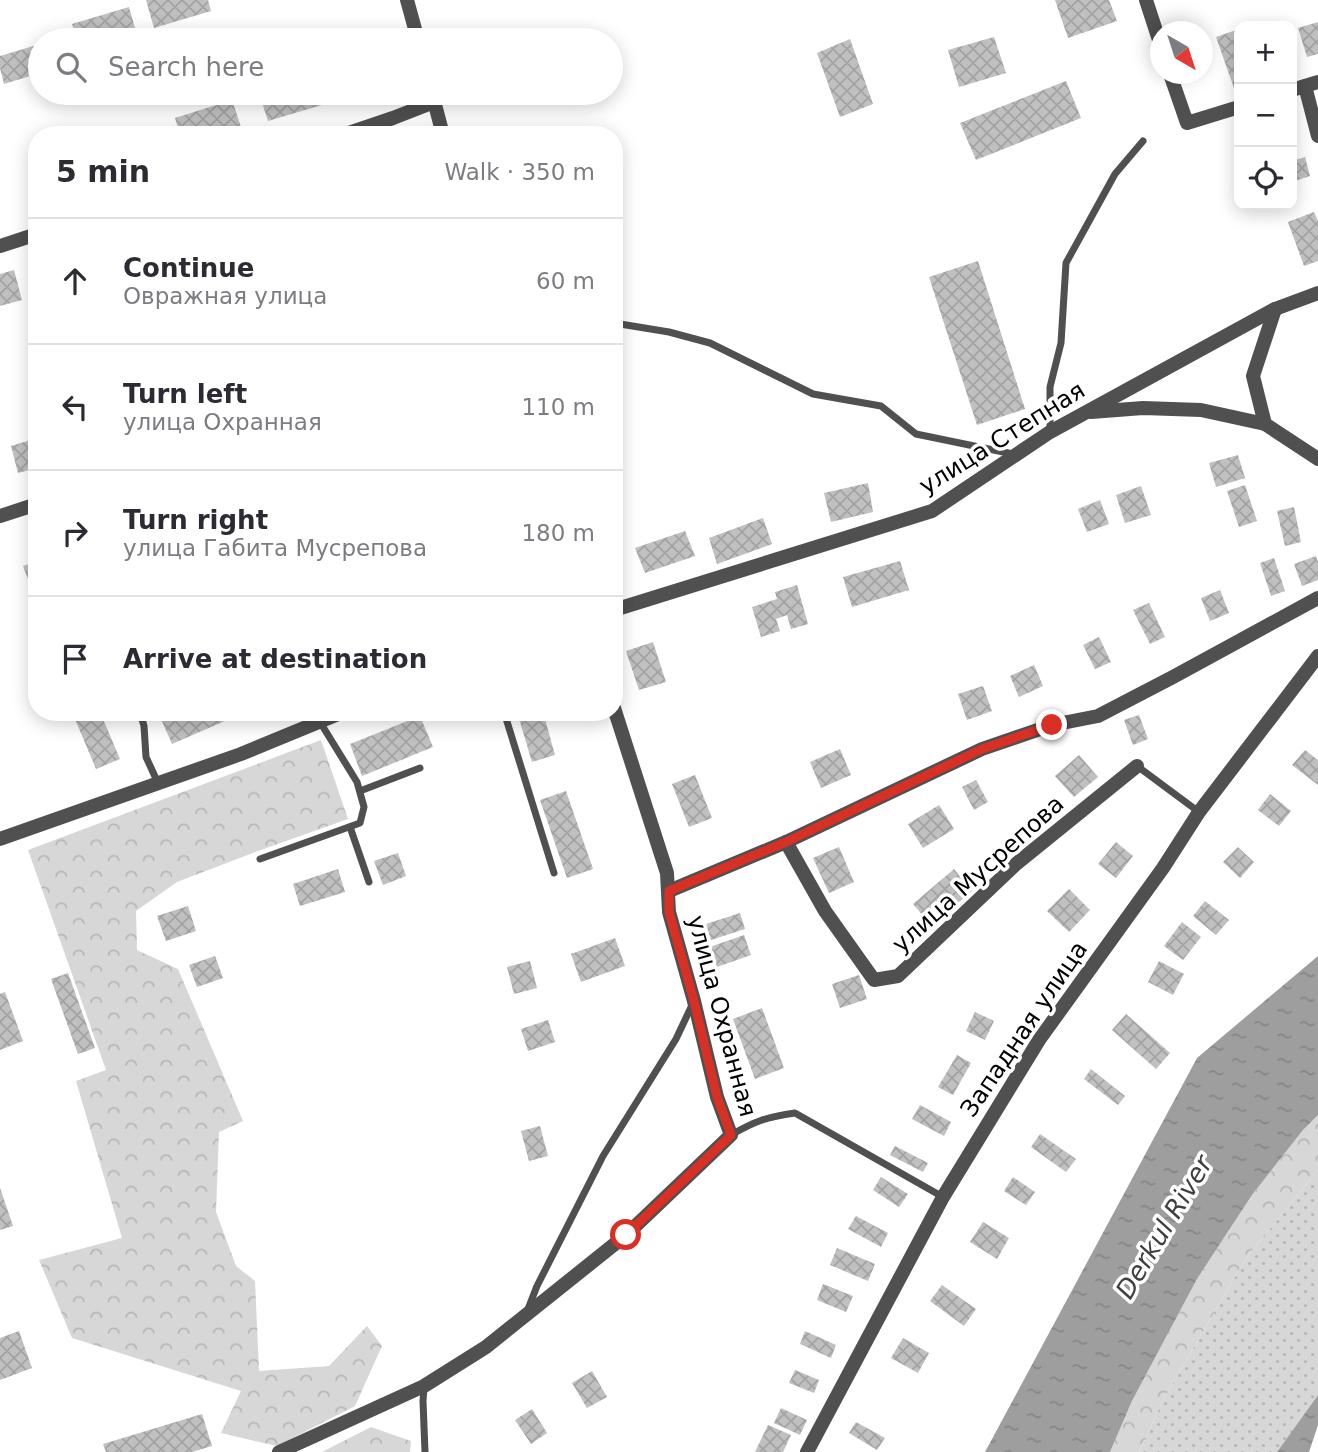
<!DOCTYPE html>
<html lang="en">
<head>
<meta charset="utf-8">
<style>
  :root { --surface:#fff; --page:#f2f2f3; --text:#2b2b33; --muted:#7c7c81; --line:#e1e1e2 }
  body { margin:0; font-family:"DejaVu Sans",sans-serif; background:var(--page); color:var(--text) }
  .controls { position:absolute; right:21px; top:21px; display:grid; overflow:hidden; border-radius:14px; box-shadow:0 4px 18px #0003 }
  .controls button { width:63px; height:63px; display:grid; place-items:center; padding:0; border:0; border-bottom:2px solid var(--line); background:var(--surface); color:var(--text); font:35px sans-serif }
  .compass { position:absolute; left:1150px; top:21px; width:63px; height:63px; border-radius:50%; background:var(--surface); box-shadow:0 4px 18px #0003; rotate:141deg }
  .stop { position:absolute; width:21px; height:21px; margin:-16px; border:5px solid #d93025; border-radius:50%; background:#fff }
  .stop.end { background:#d93025; border-color:#fff; box-shadow:0 2px 7px #0008 }
  .list { margin:0; padding:0; list-style:none }
  h2 { display:flex; justify-content:space-between; align-items:center; height:91px; margin:0; padding:0 28px; font-size:30px }
  h2 small { font-size:23px; font-weight:400; color:var(--muted) }
  .list li { display:grid; grid-template-columns:46px 1fr auto; gap:21px; align-items:center; box-sizing:border-box; height:126px; padding:0 28px; border-top:2px solid var(--line) }
  .list b { display:block; font-size:26px; white-space:nowrap }
  .list p { margin:0; font-size:23px; white-space:nowrap; color:var(--muted) }
  .list em { font-size:23px; font-style:normal; color:var(--muted) }
  .icon { flex:none; width:38px; height:38px; fill:none; stroke:currentColor; stroke-width:2; stroke-linecap:round; stroke-linejoin:round }
  .map { position:relative; flex:none; width:1318px; height:1452px; overflow:hidden }
  .search { position:absolute; background:var(--surface); box-shadow:0 4px 18px #0003; left:28px; top:28px; width:595px; height:77px; display:flex; align-items:center; gap:18px; box-sizing:border-box; padding:0 24px; border-radius:38px; color:var(--muted); font-size:26px }
  .panel { position:absolute; background:var(--surface); box-shadow:0 4px 18px #0003; left:28px; top:126px; width:595px; height:595px; border-radius:28px }
  .map>svg:first-child { display:block }
  .grass { fill:url(#grass-dots) }
  .forest { fill:url(#forest-crowns) }
  .water { fill:url(#water-ripples) }
  .building { fill:url(#building-cross-hatch) }
  .lines { fill:none; stroke-linecap:round; stroke-linejoin:round }
  .lane { stroke:#505050; stroke-width:7 }
  .street { stroke:#505050; stroke-width:14 }
  .route { stroke:#d93025; stroke-width:9 }
  .labels { text-anchor:middle; stroke-width:7; stroke-linejoin:round; paint-order:stroke }
  .street-label { font-size:24px; fill:#000; stroke:#fff }
  .water-label { font-size:26px; font-style:italic; fill:#3f3f3f; stroke:#fff }
</style>
</head>
<body>
<div class="map">
<svg width="1318" height="1452" viewBox="0 0 1318 1452">
  <defs>
    <pattern id="grass-dots" width="8" height="8" patternUnits="userSpaceOnUse" patternTransform="scale(1.75)"><rect width="8" height="8" fill="#d7d7d7"/><path d="M2 2h.1M6 6h.1" fill="none" stroke="#b7b7b7" stroke-width="1.8" stroke-linecap="round"/></pattern>
    <pattern id="forest-crowns" width="20" height="18" patternUnits="userSpaceOnUse" patternTransform="scale(1.75)"><rect width="20" height="18" fill="#d7d7d7"/><path d="M2 6a3 3 0 1 1 6 0M12 15a3 3 0 1 1 6 0" fill="none" stroke="#b7b7b7"/></pattern>
    <pattern id="water-ripples" width="26" height="14" patternUnits="userSpaceOnUse" patternTransform="scale(1.75)"><rect width="26" height="14" fill="#9e9e9e"/><path d="M2 4q2-2 4 0t4 0M15 11q2-2 4 0t4 0" fill="none" stroke="#868686"/></pattern>
    <pattern id="building-cross-hatch" width="8" height="8" patternUnits="userSpaceOnUse" patternTransform="scale(1.75)"><rect width="8" height="8" fill="#c0c0c0"/><path d="M0 0l8 8M0 8l8-8" fill="none" stroke="#a3a3a3"/></pattern>
  </defs>
  <rect width="100%" height="100%" fill="#fff"/>
  <path class="grass" d="M1318,1170V1395L1277,1452H1139L1163,1400L1246,1258Z"/>
  <g class="forest">
    <path d="M321,740L348,819L258,851L177,882L136,911L137,950L178,969L243,1121L219,1132L216,1212L236,1266L255,1281L259,1371L329,1366L367,1326L382,1346L355,1406L277,1446L221,1433L241,1391L72,1338L39,1260L122,1238L76,1081L106,1070L28,850Z"/>
    <path d="M1318,1115V1170L1246,1258L1163,1400L1139,1452H1110L1132,1401L1197,1279L1252,1195L1303,1130Z"/>
    <path d="M371,1427L411,1441L410,1452H322Z"/>
  </g>
  <g class="water">
    <path d="M1318,956V1115L1303,1130L1252,1195L1197,1279L1132,1401L1110,1452H985L1197,1058Z"/>
    <path d="M1318,1395V1425L1309,1452H1277Z"/>
  </g>
  <g class="building">
    <path d="M146,0H208L211,11L154,28Z"/>
    <path d="M1055,0H1109L1117,21L1068,38Z"/>
    <path d="M129,7L137,35L120,40H77L72,24Z"/>
    <path d="M1318,22V54L1307,57L1298,28Z"/>
    <path d="M1239,29V90L1235,91L1216,37Z"/>
    <path d="M994,37L1006,73L959,87L948,50Z"/>
    <path d="M850,39L873,104L840,117L817,53Z"/>
    <path d="M40,44V73L4,84L0,68V56Z"/>
    <path d="M1066,81L1081,118L976,160L960,123Z"/>
    <path d="M259,93H322L325,104L268,121Z"/>
    <path d="M232,100L241,127L218,135H180L175,118Z"/>
    <path d="M1305,157L1310,176L1292,182V161Z"/>
    <path d="M37,165V188H36L29,167Z"/>
    <path d="M1314,212L1318,221V261L1304,266L1288,222Z"/>
    <path d="M978,261L1025,409L977,425L929,277Z"/>
    <path d="M14,270L22,300L0,306V274Z"/>
    <path d="M37,438V468L18,473L11,446Z"/>
    <path d="M1238,455L1245,478L1216,487L1209,463Z"/>
    <path d="M868,483L873,512L831,522L824,493Z"/>
    <path d="M1245,485L1257,521L1239,527L1227,491Z"/>
    <path d="M1141,486L1151,515L1125,523L1116,495Z"/>
    <path d="M1100,500L1109,524L1087,532L1078,509Z"/>
    <path d="M1294,507L1301,542L1285,546L1277,511Z"/>
    <path d="M763,518L772,544L717,564L709,538Z"/>
    <path d="M685,531L695,556L645,573L635,548Z"/>
    <path d="M1316,556L1318,562V580L1302,586L1294,564Z"/>
    <path d="M1274,558L1285,591L1271,596L1260,563Z"/>
    <path d="M37,561V603L23,566Z"/>
    <path d="M900,561L909,590L852,607L843,577Z"/>
    <path d="M797,585L808,624L791,629L787,615L776,619L780,631L761,637L752,607L777,599L775,592Z"/>
    <path d="M1220,590L1229,613L1210,621L1201,598Z"/>
    <path d="M1149,603L1165,637L1150,644L1133,610Z"/>
    <path d="M1099,637L1111,662L1095,669L1083,645Z"/>
    <path d="M653,642L666,682L639,690L626,651Z"/>
    <path d="M1034,665L1043,686L1019,697L1010,676Z"/>
    <path d="M983,686L992,711L967,720L958,694Z"/>
    <path d="M72,712H100L120,759L96,769Z"/>
    <path d="M178,712H223L227,720L172,744L161,719Z"/>
    <path d="M517,712H543L555,755L532,762Z"/>
    <path d="M1139,715L1148,739L1133,745L1124,720Z"/>
    <path d="M420,716L433,747L362,776L350,744Z"/>
    <path d="M840,749L851,775L821,788L810,762Z"/>
    <path d="M1305,750L1318,760V785L1292,765Z"/>
    <path d="M1079,755L1098,777L1074,797L1055,776Z"/>
    <path d="M695,775L712,818L689,827L672,784Z"/>
    <path d="M976,780L988,802L974,810L962,787Z"/>
    <path d="M566,791L593,869L567,878L540,800Z"/>
    <path d="M1270,794L1291,811L1279,826L1258,810Z"/>
    <path d="M939,805L954,829L923,848L908,824Z"/>
    <path d="M1116,842L1133,856L1116,878L1098,864Z"/>
    <path d="M839,847L854,882L829,893L813,858Z"/>
    <path d="M1238,847L1254,862L1240,878L1223,862Z"/>
    <path d="M398,853L406,876L383,885L374,861Z"/>
    <path d="M338,869L345,892L300,906L293,884Z"/>
    <path d="M954,869L972,891L931,925L913,904Z"/>
    <path d="M1069,889L1090,910L1069,932L1047,911Z"/>
    <path d="M1205,901L1229,920L1216,935L1193,916Z"/>
    <path d="M188,906L196,931L166,941L157,916Z"/>
    <path d="M740,913L745,929L711,940L706,924Z"/>
    <path d="M1182,922L1201,937L1183,960L1164,946Z"/>
    <path d="M744,935L751,955L717,967L710,947Z"/>
    <path d="M615,938L625,966L581,982L571,954Z"/>
    <path d="M215,956L223,978L197,987L189,965Z"/>
    <path d="M530,961L537,988L514,994L507,967Z"/>
    <path d="M1159,961L1184,974L1173,995L1148,982Z"/>
    <path d="M68,973L95,1048L78,1054L51,979Z"/>
    <path d="M859,975L867,999L840,1008L832,984Z"/>
    <path d="M5,992L23,1041L0,1050V994Z"/>
    <path d="M762,1008L784,1068L755,1079L733,1019Z"/>
    <path d="M975,1012L994,1021L985,1040L966,1031Z"/>
    <path d="M1126,1014L1170,1053L1156,1069L1112,1030Z"/>
    <path d="M548,1020L555,1042L528,1051L521,1029Z"/>
    <path d="M957,1055L971,1063L953,1095L938,1087Z"/>
    <path d="M1091,1069L1125,1096L1118,1105L1084,1079Z"/>
    <path d="M920,1105L951,1122L944,1136L912,1119Z"/>
    <path d="M540,1126L548,1156L529,1161L521,1131Z"/>
    <path d="M1040,1134L1076,1159L1066,1172L1031,1147Z"/>
    <path d="M895,1146L928,1163L923,1172L890,1155Z"/>
    <path d="M881,1177L908,1194L899,1207L873,1190Z"/>
    <path d="M1013,1177L1035,1192L1026,1205L1004,1191Z"/>
    <path d="M0,1188L13,1226L0,1230Z"/>
    <path d="M856,1216L888,1233L881,1247L848,1229Z"/>
    <path d="M983,1222L1009,1238L997,1259L970,1242Z"/>
    <path d="M837,1248L875,1264L868,1281L830,1265Z"/>
    <path d="M823,1284L853,1296L846,1312L817,1300Z"/>
    <path d="M942,1285L976,1309L964,1326L930,1301Z"/>
    <path d="M19,1331L32,1368L0,1380V1338Z"/>
    <path d="M805,1331L836,1345L831,1358L800,1344Z"/>
    <path d="M903,1338L929,1353L918,1373L891,1358Z"/>
    <path d="M795,1370L819,1380L814,1393L789,1383Z"/>
    <path d="M592,1371L607,1397L587,1408L572,1383Z"/>
    <path d="M781,1408L807,1420L800,1435L774,1423Z"/>
    <path d="M532,1409L547,1433L531,1444L515,1420Z"/>
    <path d="M202,1414L212,1446L192,1452H106L103,1444Z"/>
    <path d="M856,1422L885,1438L877,1450L849,1433Z"/>
    <path d="M768,1425L791,1435L783,1452H755Z"/>
  </g>
  <g class="lines">
    <g class="lane">
      <path d="M614,323L669,332L710,343L813,394L881,406L916,434L1013,454"/>
      <path d="M1050,431V387L1061,343L1066,263L1115,174L1143,141"/>
      <path d="M140,712L144,726L146,757L158,783"/>
      <path d="M504,712L554,873"/>
      <path d="M1137,766L1199,812"/>
      <path d="M360,791L420,768"/>
      <path d="M350,827L369,882"/>
      <path d="M260,859L360,823L364,807L357,782L320,722"/>
      <path d="M731,1135C755,1121 767,1117 795,1113L943,1197"/>
      <path d="M528,1309L537,1286L603,1156L676,1039L693,1003"/>
      <path d="M424,1387L423,1401L425,1452"/>
    </g>
    <g class="street">
      <path d="M407,0L418,40"/>
      <path d="M1146,0L1160,43"/>
      <path d="M1170,74L1187,123L1239,107"/>
      <path d="M1305,86L1318,136"/>
      <path d="M1292,90L1318,82"/>
      <path d="M432,93L443,135"/>
      <path d="M343,135L393,118L434,102"/>
      <path d="M0,246L37,234"/>
      <path d="M1091,412L1143,408L1201,410L1265,424L1253,376L1275,309"/>
      <path d="M1265,424L1318,459"/>
      <path d="M0,516L37,504"/>
      <path d="M614,610L932,511L1050,432L1275,309L1318,293"/>
      <path d="M0,839L241,754L343,712"/>
      <path d="M786,842L825,911L874,980L898,976L1016,864L1137,766"/>
      <path d="M669,891L786,842L982,749L1052,725L1098,716L1173,677L1318,598"/>
      <path d="M279,1452L424,1386L486,1347L626,1235L731,1135L717,1097L694,1001L669,912L667,873L614,708"/>
      <path d="M807,1452L943,1197L1039,1040L1163,868L1199,812L1318,656"/>
    </g>
  </g>
  <g class="lines">
    <path class="route" d="M626,1235L731,1135L717,1097L694,1001L669,912V891L786,842L982,749L1052,725"/>
  </g>
  <g class="labels">
    <g class="street-label">
      <text transform="translate(1002 438) rotate(-32)" y="8">улица Степная</text>
      <text transform="translate(978 874) rotate(-42)" y="8">улица Мусрепова</text>
      <text transform="translate(722 1016) rotate(75)" y="8">улица Охранная</text>
      <text transform="translate(1024 1029) rotate(-56)" y="8">Западная улица</text>
    </g>
    <g class="water-label">
      <text transform="translate(1164 1227) rotate(-59)" y="9">Derkul River</text>
    </g>
  </g>
</svg>
<div class="controls">
<button>+</button>
<button>−</button>
<button><svg class="icon" aria-label="locate" viewBox="0 0 24 24"><circle cx="12" cy="12" r="6"/><path d="M12 2v4M12 18v4M2 12h4M18 12h4"/></svg></button>
</div>
<svg class="compass" viewBox="-18 -18 36 36"><path d="M0-13l5 13h-10z" fill="#e53935"/><path d="M0 13l5-13h-10z" fill="#7c7c81"/></svg>
<div class="stop" style="left:626px;top:1235px"></div>
<div class="stop end" style="left:1052px;top:725px"></div>
<div class="search"><svg class="icon" aria-label="search" viewBox="0 0 24 24"><circle cx="10" cy="10" r="6"/><path d="M15 15l6 6"/></svg>Search here</div>
<section class="panel">
<h2>5 min<small>Walk · 350 m</small></h2>
<ul class="list">
<li><svg class="icon" aria-label="ahead" viewBox="0 0 24 24"><path d="M12 20V5M6 11l6-6 6 6"/></svg><div><b>Continue</b><p>Овражная улица</p></div><em>60 m</em></li>
<li><svg class="icon" aria-label="left" viewBox="0 0 24 24"><path d="M17 20v-9H6M10 6l-5 5 5 5"/></svg><div><b>Turn left</b><p>улица Охранная</p></div><em>110 m</em></li>
<li><svg class="icon" aria-label="right" viewBox="0 0 24 24"><path d="M7 20v-9h11M14 6l5 5-5 5"/></svg><div><b>Turn right</b><p>улица Габита Мусрепова</p></div><em>180 m</em></li>
<li><svg class="icon" aria-label="arrive" viewBox="0 0 24 24"><path d="M6 21V4h12l-3 4 3 4H6"/></svg><div><b>Arrive at destination</b></div></li>
</ul>
</section>
</div>
</body>
</html>
